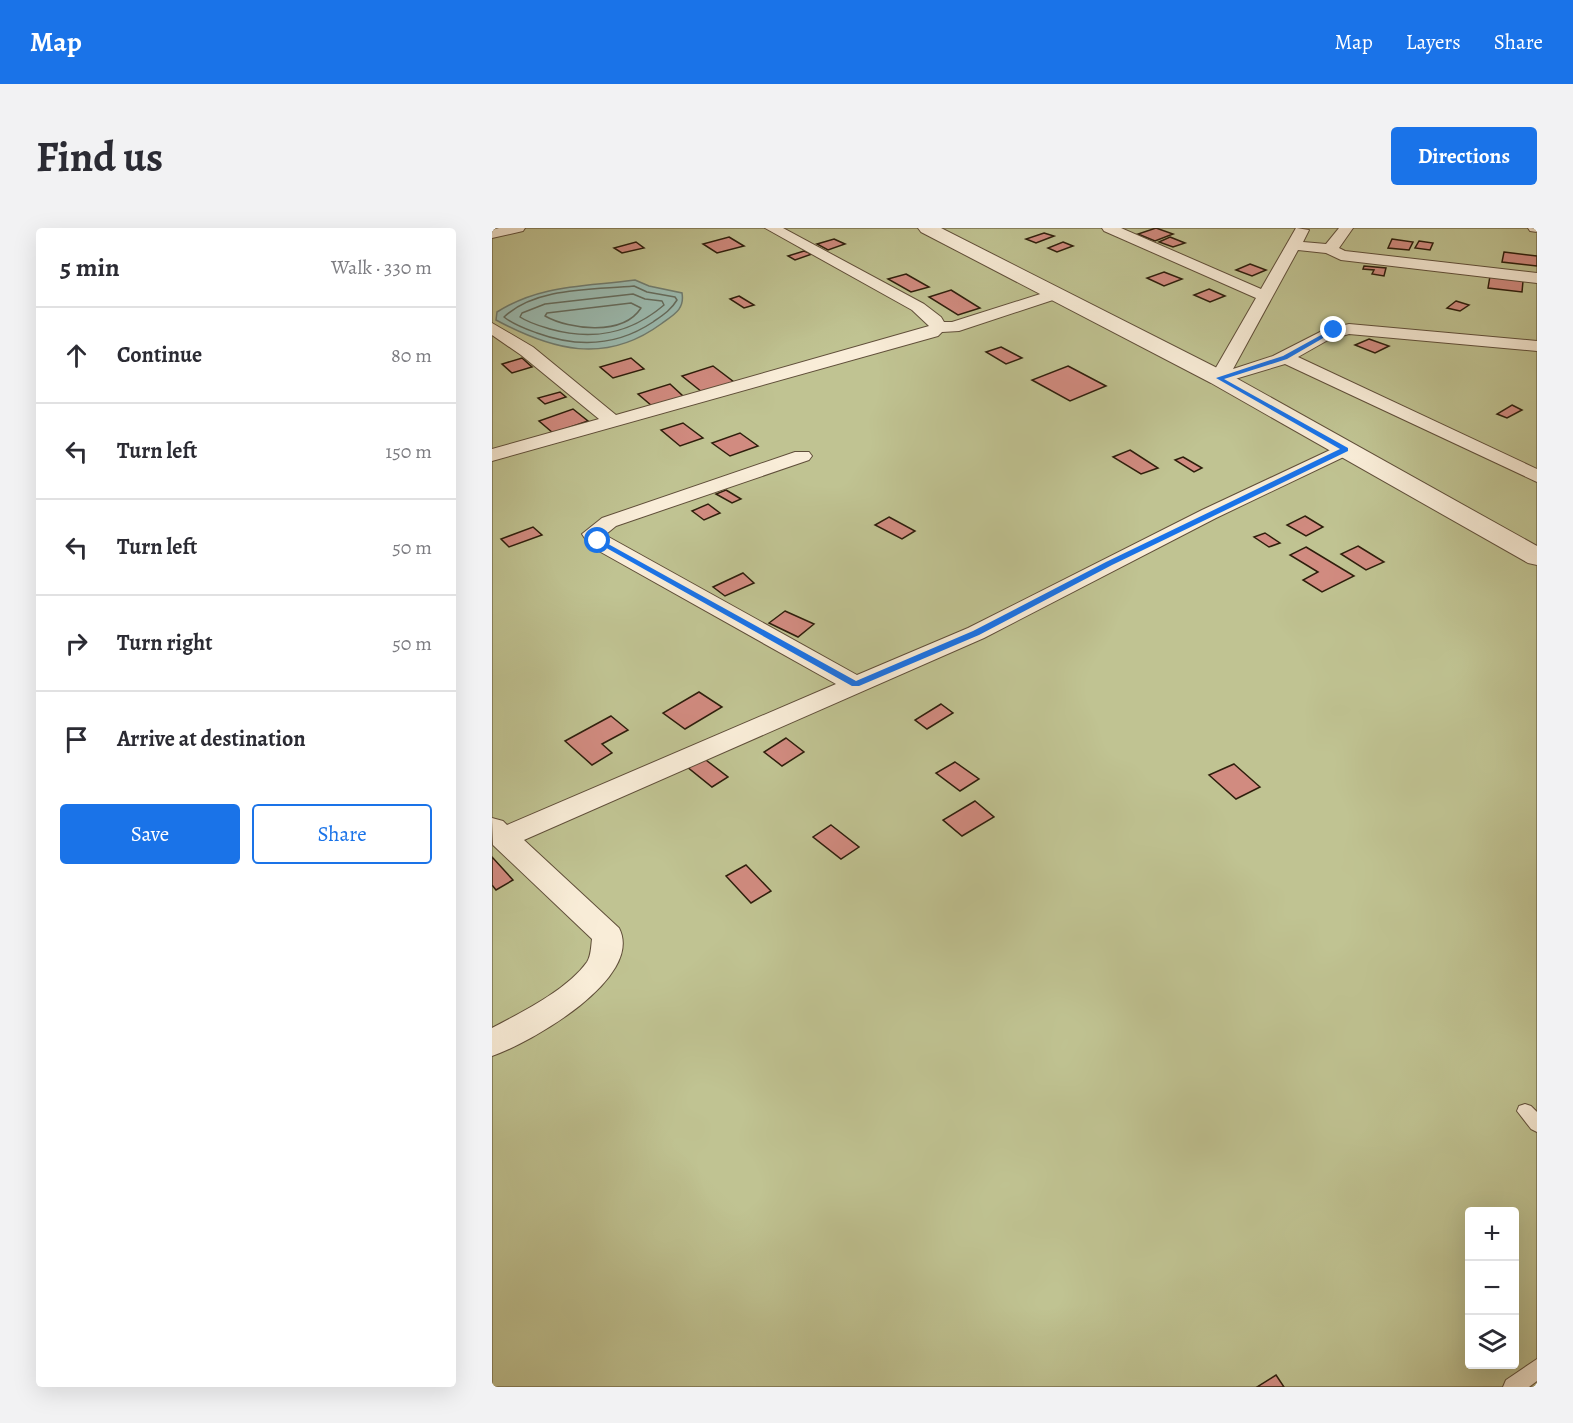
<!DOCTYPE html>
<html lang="en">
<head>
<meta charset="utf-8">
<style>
  :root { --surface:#fff; --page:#f2f2f3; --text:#2b2b33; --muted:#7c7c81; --line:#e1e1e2; --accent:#1a73e8 }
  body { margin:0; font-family:Alegreya,serif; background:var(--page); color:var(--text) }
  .controls { position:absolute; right:18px; bottom:18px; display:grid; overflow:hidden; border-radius:6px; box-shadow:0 6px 24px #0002 }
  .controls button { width:54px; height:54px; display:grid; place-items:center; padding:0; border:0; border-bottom:2px solid var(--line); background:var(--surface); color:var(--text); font:30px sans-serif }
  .stop { position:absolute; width:18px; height:18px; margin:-14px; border:4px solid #1a73e8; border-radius:50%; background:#fff }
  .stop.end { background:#1a73e8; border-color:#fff; box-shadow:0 2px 6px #0008 }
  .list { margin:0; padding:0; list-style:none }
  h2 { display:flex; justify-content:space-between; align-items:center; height:78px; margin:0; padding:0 24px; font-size:26px }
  h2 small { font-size:20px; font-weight:400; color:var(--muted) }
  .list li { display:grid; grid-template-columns:39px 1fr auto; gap:18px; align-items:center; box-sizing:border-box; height:96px; padding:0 24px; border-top:2px solid var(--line) }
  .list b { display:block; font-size:22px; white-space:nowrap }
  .list em { font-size:20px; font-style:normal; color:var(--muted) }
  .actions { display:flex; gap:12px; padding:18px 24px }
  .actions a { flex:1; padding:14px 0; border:2px solid var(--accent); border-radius:6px; text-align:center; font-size:21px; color:var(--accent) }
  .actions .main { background:var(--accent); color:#fff }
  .icon { flex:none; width:33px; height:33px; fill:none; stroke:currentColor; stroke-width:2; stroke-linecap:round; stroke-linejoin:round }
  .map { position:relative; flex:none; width:1045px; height:1159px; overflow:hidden; border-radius:6px }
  header { display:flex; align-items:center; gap:36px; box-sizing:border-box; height:84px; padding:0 30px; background:var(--accent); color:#fff }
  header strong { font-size:28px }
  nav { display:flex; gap:33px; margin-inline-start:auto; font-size:21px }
  .intro { display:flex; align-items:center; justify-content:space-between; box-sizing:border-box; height:144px; padding:0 36px }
  h1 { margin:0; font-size:42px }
  .button { padding:15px 27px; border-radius:6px; background:var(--accent); color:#fff; font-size:21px; font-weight:700 }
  main { display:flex; gap:36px; padding:0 36px }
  aside { flex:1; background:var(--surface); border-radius:6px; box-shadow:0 6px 24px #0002 }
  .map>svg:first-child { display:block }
  .green { fill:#c0c392; stroke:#77704f; stroke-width:1.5; fill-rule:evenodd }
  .water { fill:#9dbeb4; stroke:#717e71; stroke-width:1.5 }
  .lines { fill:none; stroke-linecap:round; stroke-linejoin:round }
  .shore { stroke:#666e60; stroke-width:1.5 }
  .building { fill:#d18b80; stroke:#2e1e0c; stroke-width:1.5 }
  .service-casing { stroke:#604f3a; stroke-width:2 }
  .minor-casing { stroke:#604f3a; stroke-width:2 }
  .tertiary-casing { stroke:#604f3a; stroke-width:2 }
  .service { fill:#f9edd8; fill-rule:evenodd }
  .minor { fill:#f9edd8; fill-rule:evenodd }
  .tertiary { fill:#f9edd8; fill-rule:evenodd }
  .route { fill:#1a73e8 }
</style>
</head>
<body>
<header>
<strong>Map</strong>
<nav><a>Map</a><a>Layers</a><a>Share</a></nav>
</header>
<div class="intro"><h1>Find us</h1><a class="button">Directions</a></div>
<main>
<aside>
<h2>5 min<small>Walk · 330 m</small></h2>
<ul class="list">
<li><svg class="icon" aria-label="ahead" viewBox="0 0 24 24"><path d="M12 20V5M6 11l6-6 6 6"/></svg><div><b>Continue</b></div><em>80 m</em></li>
<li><svg class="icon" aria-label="left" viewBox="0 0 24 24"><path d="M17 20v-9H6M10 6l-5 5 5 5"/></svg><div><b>Turn left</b></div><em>150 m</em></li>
<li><svg class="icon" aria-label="left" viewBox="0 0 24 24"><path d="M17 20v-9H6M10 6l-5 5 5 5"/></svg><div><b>Turn left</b></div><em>50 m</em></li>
<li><svg class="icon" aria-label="right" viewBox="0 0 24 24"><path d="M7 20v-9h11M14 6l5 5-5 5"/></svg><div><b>Turn right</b></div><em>50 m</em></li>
<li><svg class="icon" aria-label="arrive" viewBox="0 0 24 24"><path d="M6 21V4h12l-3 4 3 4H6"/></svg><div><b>Arrive at destination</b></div></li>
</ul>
<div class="actions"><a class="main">Save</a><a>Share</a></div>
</aside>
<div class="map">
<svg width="1045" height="1159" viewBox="0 0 1045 1159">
  <rect width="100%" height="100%" fill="#f6e3c3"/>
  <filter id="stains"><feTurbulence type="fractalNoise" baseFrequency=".00333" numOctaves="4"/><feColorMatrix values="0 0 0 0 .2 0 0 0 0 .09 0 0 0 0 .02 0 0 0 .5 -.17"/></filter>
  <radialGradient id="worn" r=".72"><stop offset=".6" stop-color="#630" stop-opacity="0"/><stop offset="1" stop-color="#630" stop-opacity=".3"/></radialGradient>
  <path class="green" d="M0,0H1045V1159H0ZM978,984H1023V1136H978Z"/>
  <path class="water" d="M143,52L157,58L190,65C193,82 181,87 169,96C113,137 60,122 4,92L5,84C49,56 93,59 143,52Z"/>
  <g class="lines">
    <g class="shore">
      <path d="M142,58L155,64L183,69L185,72C179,82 171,87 161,94C125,118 86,120 45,105C34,101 22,97 12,89C44,59 101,62 142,58Z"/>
      <path d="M141,66L153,71L170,73L172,77C138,106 101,113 58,101C48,98 37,95 28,89L30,85L53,76Z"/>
      <path d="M139,75L149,80C131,108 78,102 53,88L55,85Z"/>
    </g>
  </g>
  <g class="building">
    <path d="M664,0L681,6L663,13L646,6Z"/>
    <path d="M552,5L562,8L544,15L534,11Z"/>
    <path d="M237,9L252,18L225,25L211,16Z"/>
    <path d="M678,9L693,15L681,19L667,14Z"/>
    <path d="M342,11L353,16L336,22L325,16Z"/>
    <path d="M900,11L921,14L917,22L896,20Z"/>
    <path d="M927,13L941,15L938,22L923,20Z"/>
    <path d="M144,14L152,20L130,25L122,20Z"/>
    <path d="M571,14L581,18L565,24L556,20Z"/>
    <path d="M312,23L320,26L303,32L296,28Z"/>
    <path d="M1012,24L1045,28V38L1010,34Z"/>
    <path d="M758,36L774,42L760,48L744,42Z"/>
    <path d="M872,38L894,40L892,48L880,46L882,42L871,41Z"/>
    <path d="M672,44L690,51L672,58L655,50Z"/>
    <path d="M414,46L437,59L419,64L396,51Z"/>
    <path d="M998,48L1031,53L1030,64L996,60Z"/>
    <path d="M717,61L733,68L718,74L702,67Z"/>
    <path d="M459,62L488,80L466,87L437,69Z"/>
    <path d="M247,68L262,77L252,80L238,71Z"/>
    <path d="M964,73L977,77L968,83L955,80Z"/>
    <path d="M877,111L897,118L883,125L863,117Z"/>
    <path d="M509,119L530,130L514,136L494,124Z"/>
    <path d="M30,130L40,139L20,145L10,136Z"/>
    <path d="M139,130L152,141L121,150L108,139Z"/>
    <path d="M221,138L242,154L210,164L190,148Z"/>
    <path d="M576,138L614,158L578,173L540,152Z"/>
    <path d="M178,156L192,169L160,178L146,166Z"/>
    <path d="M68,164L74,169L53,176L46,170Z"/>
    <path d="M1020,177L1030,182L1015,190L1005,186Z"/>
    <path d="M81,181L96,193L61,205L47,193Z"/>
    <path d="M191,195L211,210L188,218L169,202Z"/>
    <path d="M248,205L266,218L238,228L220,215Z"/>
    <path d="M638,222L666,240L649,246L621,229Z"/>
    <path d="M691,229L710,240L702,244L683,232Z"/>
    <path d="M234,262L249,271L240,275L224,266Z"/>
    <path d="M216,276L228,285L212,292L200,283Z"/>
    <path d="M813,288L831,299L814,308L795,297Z"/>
    <path d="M397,289L423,303L410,311L383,297Z"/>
    <path d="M41,299L50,307L17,319L9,311Z"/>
    <path d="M773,305L788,315L777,319L762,309Z"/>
    <path d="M866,318L892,334L874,342L849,326Z"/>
    <path d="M814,319L862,348L830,364L811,352L826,344L798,327Z"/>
    <path d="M251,345L262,355L233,368L221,359Z"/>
    <path d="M293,383L322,396L306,409L277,395Z"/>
    <path d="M207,464L230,479L193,501L171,485Z"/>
    <path d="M449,476L461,485L435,501L423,492Z"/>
    <path d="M119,488L136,502L110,516L120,525L100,537L73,513Z"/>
    <path d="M294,510L312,524L290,538L272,524Z"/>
    <path d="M210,529L236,549L220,559L194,538Z"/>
    <path d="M463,534L487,551L468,563L444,545Z"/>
    <path d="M742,536L768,559L744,571L717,547Z"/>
    <path d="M483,573L502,589L470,608L451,592Z"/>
    <path d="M339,597L367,619L349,631L321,609Z"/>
    <path d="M0,629L21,652L4,662L0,657Z"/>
    <path d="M254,637L279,663L259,675L234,648Z"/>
    <path d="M784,1147L792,1159H765Z"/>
  </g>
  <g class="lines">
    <defs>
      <g id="service">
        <path d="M1033,876L1039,878L1045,884V904L1039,901L1025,883L1027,878Z"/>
        <path d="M1045,1131V1153L1037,1159H1011L1014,1152Z"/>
      </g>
      <g id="minor">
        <path d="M7,0H33L31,3L0,10V2Z"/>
        <path d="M273,0H291L432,76L449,89L452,94H460L564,61L572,66L570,69L467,103L450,104L446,108L0,233V221L107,191L29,127L0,107V95L41,119L124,187L437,98L420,82Z"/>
        <path d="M610,0H629L769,61L804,0L817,2L811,14L834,16L847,0H861L847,20L853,23L1045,45V55L849,32L834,25L806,22L741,141L781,128L832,102L857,96L1045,113V123L857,106L836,112L806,129L1045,241V254L793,136L733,154H721L718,150L764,70L612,3Z"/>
        <path d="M1036,0H1045V4L1038,3Z"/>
        <path d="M853,215L860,217L863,221L860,225L724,290L492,410L32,612L127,700C153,750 38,815 0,828V800C30,784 75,762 95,734C99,728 99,719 100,711L1,617L0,590L11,593L15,597L344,456L98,318L90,306L110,290L303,224H317L320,228L317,232L124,298L113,307L365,447L476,400L710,282Z"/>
      </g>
      <path id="tertiary" d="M426,0H449L735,145L1045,318V337L1036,335L719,155L429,4Z"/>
    </defs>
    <use href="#service" class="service-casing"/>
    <use href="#minor" class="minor-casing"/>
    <use href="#tertiary" class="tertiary-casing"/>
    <use href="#service" class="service"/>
    <use href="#minor" class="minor"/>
    <use href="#tertiary" class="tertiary"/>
  </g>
  <path class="route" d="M840,101L845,102L795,131L732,151L856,220V223L620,337L487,407L367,458H360L102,313L109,312L364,453L481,403L614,334L848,221L724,150L791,128Z"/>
  <rect width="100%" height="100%" filter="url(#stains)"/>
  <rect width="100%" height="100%" fill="url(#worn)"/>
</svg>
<div class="controls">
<button>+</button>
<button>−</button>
<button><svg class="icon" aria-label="layers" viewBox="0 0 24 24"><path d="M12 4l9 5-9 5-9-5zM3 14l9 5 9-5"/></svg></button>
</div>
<div class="stop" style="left:106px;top:313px"></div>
<div class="stop end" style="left:842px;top:102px"></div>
</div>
</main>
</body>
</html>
